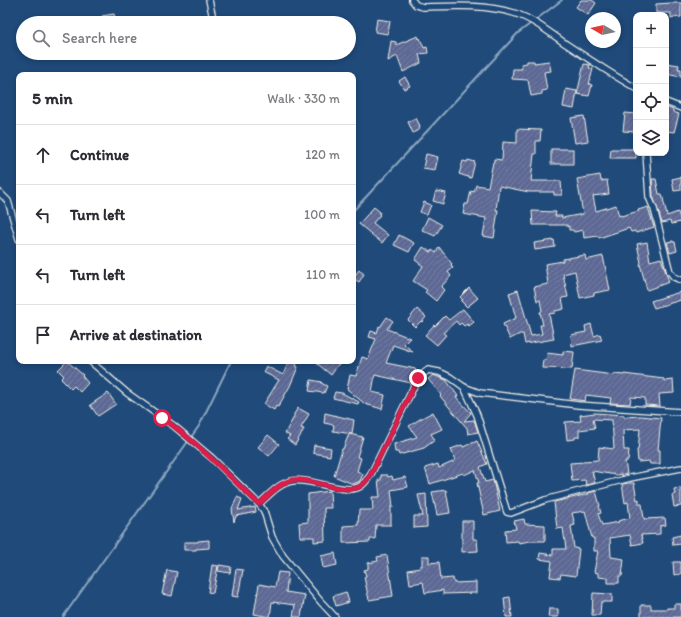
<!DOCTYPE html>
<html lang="en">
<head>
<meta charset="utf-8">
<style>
  :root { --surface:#fff; --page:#f2f2f3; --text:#2b2b33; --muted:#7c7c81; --line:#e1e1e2 }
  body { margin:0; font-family:Itim,sans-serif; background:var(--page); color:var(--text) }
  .controls { position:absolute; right:12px; top:12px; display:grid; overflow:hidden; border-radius:8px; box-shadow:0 2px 6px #0003 }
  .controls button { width:36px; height:36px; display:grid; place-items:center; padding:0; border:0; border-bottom:1px solid var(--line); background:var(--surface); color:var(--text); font:20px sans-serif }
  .compass { position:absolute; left:585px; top:12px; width:36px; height:36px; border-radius:50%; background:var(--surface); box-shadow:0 2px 6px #0003; rotate:279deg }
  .stop { position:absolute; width:12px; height:12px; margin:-9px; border:3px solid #e11d48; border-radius:50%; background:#fff }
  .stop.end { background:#e11d48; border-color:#fff; box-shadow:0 1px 4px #0008 }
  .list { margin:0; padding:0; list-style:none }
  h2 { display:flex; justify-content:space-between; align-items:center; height:52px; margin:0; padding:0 16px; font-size:17px }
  h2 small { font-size:13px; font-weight:400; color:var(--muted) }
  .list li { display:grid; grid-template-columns:26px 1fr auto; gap:12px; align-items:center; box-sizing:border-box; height:60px; padding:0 16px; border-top:1px solid var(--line) }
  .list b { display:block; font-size:15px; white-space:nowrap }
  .list em { font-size:13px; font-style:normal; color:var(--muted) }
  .icon { flex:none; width:22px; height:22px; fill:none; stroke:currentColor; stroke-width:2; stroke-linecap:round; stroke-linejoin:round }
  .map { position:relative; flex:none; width:681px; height:617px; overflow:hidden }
  .search { position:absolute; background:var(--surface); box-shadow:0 2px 6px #0003; left:16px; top:16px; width:340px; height:44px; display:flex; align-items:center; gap:10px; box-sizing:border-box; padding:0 14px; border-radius:22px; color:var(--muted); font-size:15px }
  .panel { position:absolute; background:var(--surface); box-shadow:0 2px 6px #0003; left:16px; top:72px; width:340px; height:292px; border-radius:8px }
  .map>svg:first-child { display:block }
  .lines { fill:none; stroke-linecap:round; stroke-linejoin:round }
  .stream { stroke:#8da7bf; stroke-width:2 }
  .building { fill:url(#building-hatch); stroke:#f4f1e8 }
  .street-casing { stroke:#f4f1e8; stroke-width:8 }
  .street { stroke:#1f4a7a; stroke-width:5.5 }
  .route { stroke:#e11d48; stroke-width:5 }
</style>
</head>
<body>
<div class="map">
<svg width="681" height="617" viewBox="0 0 681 617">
  <defs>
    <pattern id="building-hatch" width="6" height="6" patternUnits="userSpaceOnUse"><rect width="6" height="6" fill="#5d6994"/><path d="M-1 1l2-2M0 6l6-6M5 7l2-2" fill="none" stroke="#757fa3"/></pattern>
  </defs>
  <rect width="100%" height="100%" fill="#1f4a7a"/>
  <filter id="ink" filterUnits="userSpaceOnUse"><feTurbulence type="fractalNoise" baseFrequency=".025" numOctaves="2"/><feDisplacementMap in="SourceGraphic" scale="8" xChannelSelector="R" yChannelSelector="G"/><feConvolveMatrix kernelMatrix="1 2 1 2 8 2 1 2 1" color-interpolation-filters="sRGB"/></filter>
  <g filter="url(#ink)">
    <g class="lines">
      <g class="stream">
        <path d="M353,211L518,33L562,0"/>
        <path d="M63,617L199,426L231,361"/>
      </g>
    </g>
    <g class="building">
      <path d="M581,0H592L596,3L588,15L576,7Z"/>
      <path d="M671,3H681V17L671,18V13H656V4Z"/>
      <path d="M114,14L116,23H103L102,16Z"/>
      <path d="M377,19L390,21L388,34L375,32Z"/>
      <path d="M418,36L419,39L420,38L424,48L427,47L428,53L419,54L421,63L403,72L397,56L388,61L391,41L396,42V45Z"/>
      <path d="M527,61H534V63L549,61L551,71L544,72L547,90L542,91V94L531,96L528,80L512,79L513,69H522L521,64L527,63Z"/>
      <path d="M666,63L679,65L678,69H681V77L666,74Z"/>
      <path d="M584,64L590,65L589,68L593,69L589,84L592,85L589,96L577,94Z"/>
      <path d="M405,77L410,86L404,89L399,81Z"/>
      <path d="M566,89L577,91L574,109L563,107Z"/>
      <path d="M666,107L673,110V112L679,114L674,132L666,131Z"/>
      <path d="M625,113L636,114V132L623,131Z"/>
      <path d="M584,116L588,141L575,143L571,118Z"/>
      <path d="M416,118L420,126L419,127L420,129L413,133L408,122Z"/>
      <path d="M517,129L541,130L540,141H536V154H534L531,181H561L562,195H554V192H529L499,186L496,210H498L494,238L483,236L486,218L463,214L465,204H468L471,191L474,192L476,185L488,187L493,162H494V159L502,160L503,142L517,143Z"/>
      <rect x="551" y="149" width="22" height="15"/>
      <path d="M611,149H636V158H610Z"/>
      <path d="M426,154L438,157L435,170L423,168Z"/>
      <path d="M468,160L475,162L471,178L459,174L463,161L467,162Z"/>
      <path d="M600,175L601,181L607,180L609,194L593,196L596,211L616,205L619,216L621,215V216L639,211L638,210L648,207L654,227L636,233L635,231L631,232L629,228L599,238L598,236L584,238L583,230L574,232L573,230H569V226L567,227V225H533L532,211L556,212L555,216H562V218L583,214L577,179Z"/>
      <path d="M681,177V190L674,191L672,179Z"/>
      <path d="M652,179H656L659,194H662L667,216L678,212L681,222L671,224L670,221L662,223L653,196Z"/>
      <path d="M436,191L446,193L443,204L433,201Z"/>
      <path d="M424,202L431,205L427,215L420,212Z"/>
      <path d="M374,207L380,212L379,214L380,215L373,223L388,235L382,243L359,224Z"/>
      <path d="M428,217L442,225L435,236L422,230Z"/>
      <path d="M399,235L414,243L409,252L394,245Z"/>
      <path d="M554,240L555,247L535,250L534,243Z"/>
      <path d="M673,241V242H675L677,251L670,253L667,242Z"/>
      <path d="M647,242L650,261L661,258L669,282L647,290L640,264L641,263L637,244Z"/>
      <path d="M423,247L431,252L432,250L436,253L439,247L452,264L451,265L453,268L448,272L451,276L441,287L444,290L436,301L425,292L427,290L413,281L423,266L415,260Z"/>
      <path d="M585,255L586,260L603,256L610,290L594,293V295L580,298L575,271L563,274L568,297L562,298L564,309L555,311V313L549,314L554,339L525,344L523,334H520L510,339L503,324L516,318L509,293L518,290L531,336L542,334L540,325H543L540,312L542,311L540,300L537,301L534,287L548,284L545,264L563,261V259Z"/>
      <path d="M359,270L364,274L359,282L353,278Z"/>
      <path d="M469,288L478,298L467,307L461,301L463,300L460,297Z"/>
      <path d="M680,292L681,300L654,308L651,301Z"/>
      <path d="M417,309L426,317L422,322L421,321L415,327L408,320Z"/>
      <path d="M463,309L474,322L469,326L467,324L464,326L461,323L459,325L456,321L443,333L446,335L437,345L425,335L434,325L435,326L445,316L449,320Z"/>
      <path d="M387,317L393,321L387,329L410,338L404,344L413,352L393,345L386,363L416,369L411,383L375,375L372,392L385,395L382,409L365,404L347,389L350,375L356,376L362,357L368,359L376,339L369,337L371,331L377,333L379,326L380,327Z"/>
      <path d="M591,324L594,336L600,334L602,340L572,346L571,335L586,332L585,326Z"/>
      <path d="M563,351L574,352L572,369L542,368L543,360H546L547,353L563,355Z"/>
      <path d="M67,361L83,375L82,376L88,383L80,392L74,386L71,389L61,379L64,376L58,370Z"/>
      <path d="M289,361H298L296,366L298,367L290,386L278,407L276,406L274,410L264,404L279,380L263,372L266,366L283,375Z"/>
      <path d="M314,361H341L331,375Z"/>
      <path d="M575,370L614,375V374L624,375V374L664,379V381L673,380L674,393L659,394L660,406L645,405V398L631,397L630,404L610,403L611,398L586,395L585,401L570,399Z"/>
      <path d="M433,375L446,380L458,396L456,397L471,413L464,421L474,420L478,432L468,434L467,428L449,407L440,396L441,395L428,379Z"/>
      <path d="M311,380L322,382L321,383L327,386L324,393L309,391Z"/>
      <path d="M335,392L342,393L359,402L358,404L333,398Z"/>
      <path d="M108,393L116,404L98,416L90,405Z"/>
      <path d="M298,408L309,414L301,428L304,429L295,445L287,439L290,436L285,433L294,417V414Z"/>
      <path d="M433,412L442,429L431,434L435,440L424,448L399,455L398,452H395L394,444L417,437L409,426L420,419Z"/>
      <path d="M325,413L354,420L352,434L333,431L334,425L324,423Z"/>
      <path d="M595,413L624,415V417L641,416L661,418L658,450H660V464H650L649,461L638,462L637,450H638L640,429L623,430L624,450H629L628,461H625L627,474L621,476V474L616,475L592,471L595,483L586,485L585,480L572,481L570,463L584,462L583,461L598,460L599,447L614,449L612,420L593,419L595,428L579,430V437H575V439L567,440L565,422L581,421L580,415Z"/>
      <path d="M349,434L363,437L357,457L361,458L357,471L363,474L360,481L353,484L334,476L342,449H343Z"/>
      <path d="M268,435L279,444L269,456L258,447Z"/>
      <path d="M477,441L487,464L480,467L485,482L493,480L500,511L484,515L477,483H479L475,470L464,475L463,473L430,484L425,468L438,464L439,468L455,461L451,449L462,445L463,447Z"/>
      <path d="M314,445L331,448L330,456L313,453Z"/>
      <path d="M381,475H387L388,477L392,476L393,480L405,477L408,487L391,490L393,507H391V525H376L375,539H370V542L343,543V526L358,525L359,510H373L372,497H380L378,480H381Z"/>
      <path d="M628,483H634L637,500L639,499V504H642L644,519L665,518L666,525L660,526V534L641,535L643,543L632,545L630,535L610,538L611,557L624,559L622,576H619V583H608V578L598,577V573L594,572L598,551H594V538H592L585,511L572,513L575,525L571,526L574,548L579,549L576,576L561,574L560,578L550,577L552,561L539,559L540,553L553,555V549H566L563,528L557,529L554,502L589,494L588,493L596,491L600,506H599L601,513L598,514L602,525L619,522L618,521L630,518L628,502L625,503L622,484Z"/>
      <path d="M681,488V506L674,507L672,495L675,494L674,489Z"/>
      <path d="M446,490L450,513L437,515L432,492Z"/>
      <path d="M330,491L331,508H324L325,541L314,542V537H300L299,523L308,522V494Z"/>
      <path d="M426,494L427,527L414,528V516H423L418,495Z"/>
      <path d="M237,497L242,499L238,510L255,507L256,512L236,516L234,522L232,509Z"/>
      <path d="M524,519L525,524L545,525V541H530L519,543L518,541L506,542L505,530L516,529L514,521Z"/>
      <path d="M462,521H473V539H477L478,551L462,552Z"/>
      <path d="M681,535V544L673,545L672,537Z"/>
      <path d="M209,540V548L196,549V550H184V542H198V541Z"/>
      <path d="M335,553L337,565L323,568L321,556Z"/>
      <path d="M387,555L393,596L369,600L364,577L366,576L364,570L368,569V563L378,561L377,557Z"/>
      <path d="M422,556H429V563L439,562L441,579L453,578L454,583L476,582V593L443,594V590L425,593L423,582L410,584L408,570L420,568V566H422Z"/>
      <path d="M673,562H681V574L674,575Z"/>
      <path d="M212,565L218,566L213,593L208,592Z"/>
      <path d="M219,565L231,567L230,573L218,571Z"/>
      <path d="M236,569L243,570L238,597L232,596Z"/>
      <path d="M167,570L177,572L172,596L162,594Z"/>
      <path d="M278,572L288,573L286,592L305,595L301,617H293L295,605L272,602L270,617L254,614L259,584L275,587Z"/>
      <path d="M346,592L349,602L336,606L333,596Z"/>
      <path d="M593,593L612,594V602H601L600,615H592Z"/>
      <path d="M510,597L512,617H506L504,598Z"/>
      <path d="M674,604H681V617H641V605H651V609H667V608H674Z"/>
      <path d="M549,609H558V617H548Z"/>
    </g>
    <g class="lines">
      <defs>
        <g id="street">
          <path d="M209,0L214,23"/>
          <path d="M412,0L416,5L423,7C453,6 485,4 514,13C533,19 550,33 566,44C589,59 612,75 636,88"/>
          <path d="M666,102L681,108"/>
          <path d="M646,153L649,197L654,209L670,272L674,277L681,280"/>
          <path d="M0,193L8,201L19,239"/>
          <path d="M90,361L127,393L174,426L212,458L259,504L264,511L272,537L283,556L321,602L335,617"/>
          <path d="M464,387L477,415L507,512L511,513L545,500L630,478L681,468"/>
          <path d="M259,504C268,496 279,483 292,481C310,477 349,497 362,485C365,483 367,479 370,476L418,378L428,370L439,372L450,377L464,387L480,393L578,405L681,412"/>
        </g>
      </defs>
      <use href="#street" class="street-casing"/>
      <use href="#street" class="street"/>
    </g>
  </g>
  <g class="lines" filter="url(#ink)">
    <path class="route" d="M162,418C198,442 227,475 259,504C268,496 279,483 292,480C310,477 349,497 362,485C365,483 367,479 370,476L418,378"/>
  </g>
</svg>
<div class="controls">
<button>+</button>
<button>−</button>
<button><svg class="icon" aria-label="locate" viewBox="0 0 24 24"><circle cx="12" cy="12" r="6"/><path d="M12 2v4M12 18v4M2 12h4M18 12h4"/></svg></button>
<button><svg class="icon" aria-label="layers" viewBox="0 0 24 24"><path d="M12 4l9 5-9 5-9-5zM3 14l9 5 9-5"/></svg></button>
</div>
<svg class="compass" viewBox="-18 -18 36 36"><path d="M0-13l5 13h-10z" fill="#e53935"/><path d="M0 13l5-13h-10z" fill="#7c7c81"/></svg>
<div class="stop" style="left:162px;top:418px"></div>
<div class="stop end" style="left:418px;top:378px"></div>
<div class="search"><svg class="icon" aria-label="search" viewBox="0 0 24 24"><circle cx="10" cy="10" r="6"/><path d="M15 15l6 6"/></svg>Search here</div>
<section class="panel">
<h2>5 min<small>Walk · 330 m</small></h2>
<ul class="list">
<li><svg class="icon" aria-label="ahead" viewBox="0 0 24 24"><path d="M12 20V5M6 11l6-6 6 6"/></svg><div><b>Continue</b></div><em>120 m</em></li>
<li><svg class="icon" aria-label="left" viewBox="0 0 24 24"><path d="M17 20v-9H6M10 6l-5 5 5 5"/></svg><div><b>Turn left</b></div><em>100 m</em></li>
<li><svg class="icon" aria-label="left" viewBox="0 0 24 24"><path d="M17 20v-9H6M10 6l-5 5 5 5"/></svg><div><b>Turn left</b></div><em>110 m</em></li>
<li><svg class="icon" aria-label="arrive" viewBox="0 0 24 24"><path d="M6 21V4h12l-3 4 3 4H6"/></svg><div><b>Arrive at destination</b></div></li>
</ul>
</section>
</div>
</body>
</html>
